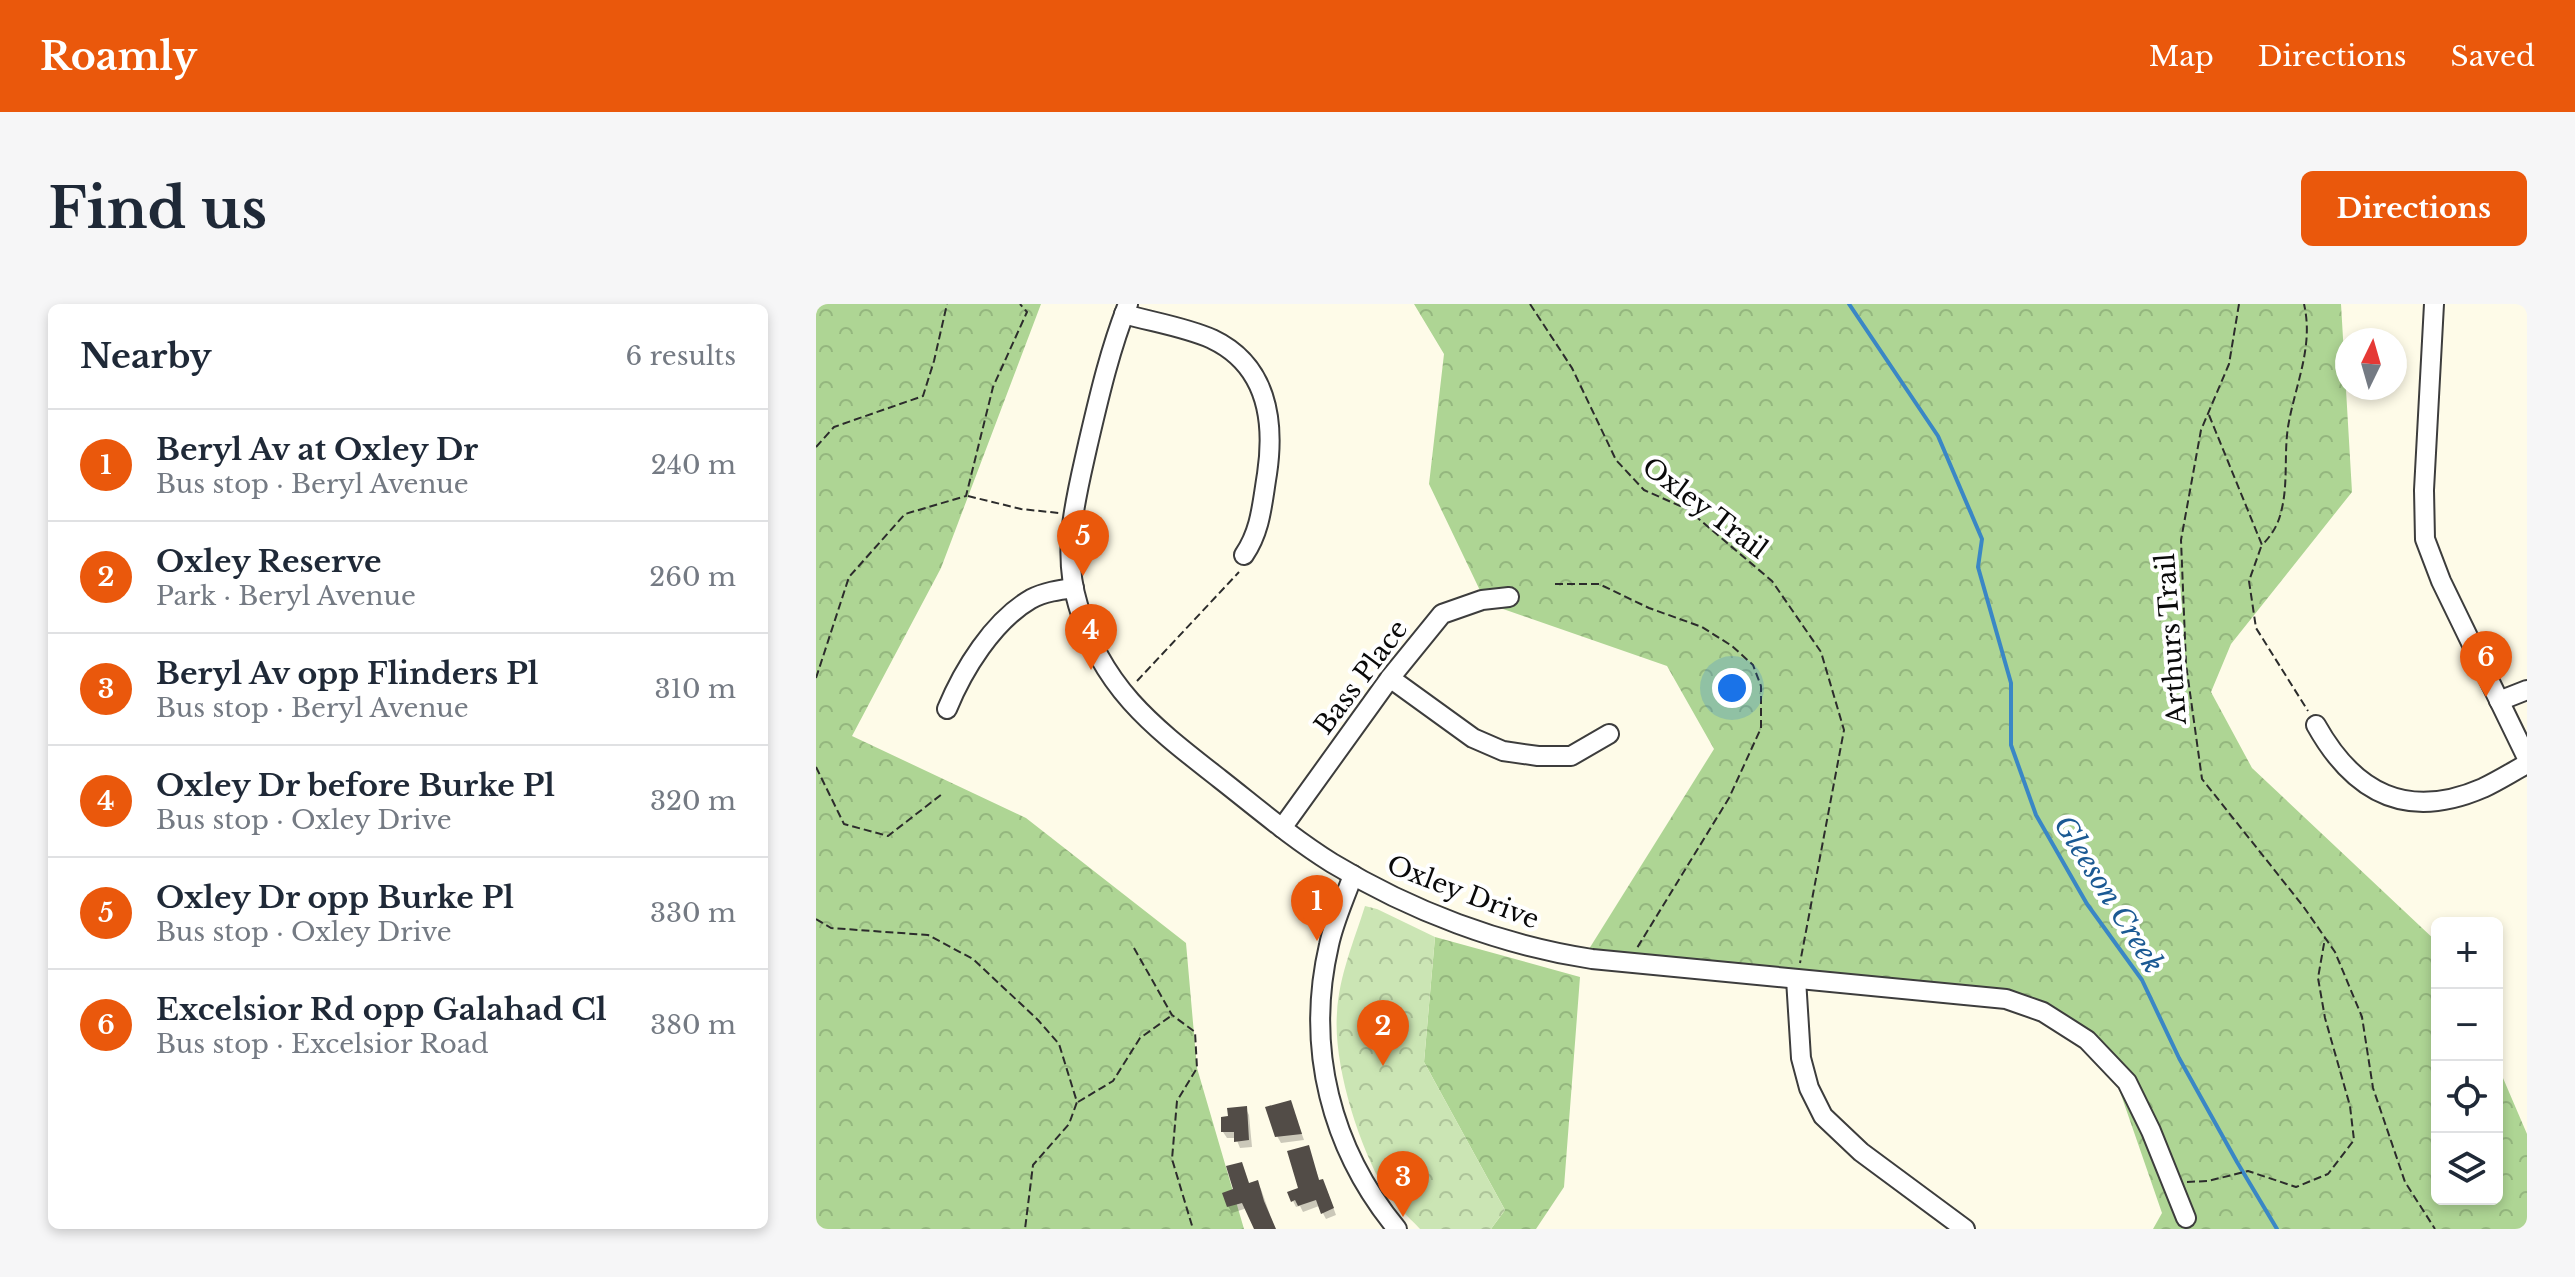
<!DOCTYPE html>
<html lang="en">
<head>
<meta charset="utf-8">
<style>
  :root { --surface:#fff; --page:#f6f6f7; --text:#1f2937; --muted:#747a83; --line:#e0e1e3; --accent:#ea580c }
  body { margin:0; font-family:"Libre Baskerville",serif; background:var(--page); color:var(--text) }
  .controls { position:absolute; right:24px; bottom:24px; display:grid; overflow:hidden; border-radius:12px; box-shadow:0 4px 12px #0003 }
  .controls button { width:72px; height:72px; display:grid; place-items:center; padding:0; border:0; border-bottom:2px solid var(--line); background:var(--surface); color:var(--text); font:40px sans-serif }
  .compass { position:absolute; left:1519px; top:24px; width:72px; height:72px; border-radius:50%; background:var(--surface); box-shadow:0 4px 12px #0003; rotate:5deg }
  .you { position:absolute; left:916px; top:384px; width:28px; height:28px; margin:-20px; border:6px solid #fff; border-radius:50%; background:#1a73e8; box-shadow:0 0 0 12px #1a73e833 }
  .badge { display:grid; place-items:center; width:52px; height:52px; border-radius:50%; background:var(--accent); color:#fff; font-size:26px; font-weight:700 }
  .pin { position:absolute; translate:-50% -66px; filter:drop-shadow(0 2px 4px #0008) }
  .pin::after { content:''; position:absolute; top:42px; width:28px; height:24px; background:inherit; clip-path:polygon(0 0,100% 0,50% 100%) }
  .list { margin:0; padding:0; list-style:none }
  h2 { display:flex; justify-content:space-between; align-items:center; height:104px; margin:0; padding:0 32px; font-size:34px }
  h2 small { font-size:26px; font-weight:400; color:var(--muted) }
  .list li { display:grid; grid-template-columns:52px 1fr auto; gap:24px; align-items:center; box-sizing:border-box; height:112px; padding:0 32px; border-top:2px solid var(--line) }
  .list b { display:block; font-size:30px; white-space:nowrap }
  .list p { margin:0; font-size:26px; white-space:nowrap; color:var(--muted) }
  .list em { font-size:26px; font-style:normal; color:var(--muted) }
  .icon { flex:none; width:44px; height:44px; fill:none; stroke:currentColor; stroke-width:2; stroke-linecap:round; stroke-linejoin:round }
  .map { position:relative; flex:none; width:1711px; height:925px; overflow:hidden; border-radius:12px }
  header { display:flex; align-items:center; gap:48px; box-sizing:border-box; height:112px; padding:0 40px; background:var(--accent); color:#fff }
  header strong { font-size:38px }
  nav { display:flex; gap:44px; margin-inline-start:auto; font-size:28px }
  .intro { display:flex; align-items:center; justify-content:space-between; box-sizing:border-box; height:192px; padding:0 48px }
  h1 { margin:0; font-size:56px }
  .button { padding:20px 36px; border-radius:12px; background:var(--accent); color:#fff; font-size:28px; font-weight:700 }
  main { display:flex; gap:48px; padding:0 48px }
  aside { flex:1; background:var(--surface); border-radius:12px; box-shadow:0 4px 12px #0003 }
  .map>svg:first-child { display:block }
  .forest { fill:url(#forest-crowns) }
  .park { fill:url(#park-crowns) }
  .shadow { fill:#0003 }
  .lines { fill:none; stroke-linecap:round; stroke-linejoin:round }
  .stream { stroke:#3a87c5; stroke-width:4 }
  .building { fill:#524c47 }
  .minor-casing { stroke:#3d3d3d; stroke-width:22 }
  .path { stroke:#2c2c2c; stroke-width:2; stroke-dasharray:8 4; stroke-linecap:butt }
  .minor { stroke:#fff; stroke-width:18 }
  .labels { text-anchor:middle; stroke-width:8; stroke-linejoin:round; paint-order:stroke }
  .street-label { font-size:26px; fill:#0a0a0a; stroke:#fff }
  .water-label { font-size:28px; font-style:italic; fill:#1b5993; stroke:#fff }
</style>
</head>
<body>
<header>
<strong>Roamly</strong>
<nav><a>Map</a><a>Directions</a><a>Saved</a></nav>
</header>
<div class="intro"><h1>Find us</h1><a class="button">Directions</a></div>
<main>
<aside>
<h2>Nearby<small>6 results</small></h2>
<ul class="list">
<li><span class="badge">1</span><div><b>Beryl Av at Oxley Dr</b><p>Bus stop · Beryl Avenue</p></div><em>240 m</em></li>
<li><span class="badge">2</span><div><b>Oxley Reserve</b><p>Park · Beryl Avenue</p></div><em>260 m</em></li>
<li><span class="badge">3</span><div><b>Beryl Av opp Flinders Pl</b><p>Bus stop · Beryl Avenue</p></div><em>310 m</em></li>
<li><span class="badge">4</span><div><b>Oxley Dr before Burke Pl</b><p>Bus stop · Oxley Drive</p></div><em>320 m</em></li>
<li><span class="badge">5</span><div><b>Oxley Dr opp Burke Pl</b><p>Bus stop · Oxley Drive</p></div><em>330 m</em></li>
<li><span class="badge">6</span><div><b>Excelsior Rd opp Galahad Cl</b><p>Bus stop · Excelsior Road</p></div><em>380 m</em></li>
</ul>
</aside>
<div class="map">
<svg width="1711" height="925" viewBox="0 0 1711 925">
  <defs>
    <pattern id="forest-crowns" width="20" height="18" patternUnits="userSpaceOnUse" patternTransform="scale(2)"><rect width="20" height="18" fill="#aed594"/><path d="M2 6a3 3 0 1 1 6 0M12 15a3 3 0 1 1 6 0" fill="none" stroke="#94b67e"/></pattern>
    <pattern id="park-crowns" width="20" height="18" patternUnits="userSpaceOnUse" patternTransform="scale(2)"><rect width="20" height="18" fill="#cbe5b4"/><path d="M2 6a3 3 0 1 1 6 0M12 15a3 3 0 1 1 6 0" fill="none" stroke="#adc399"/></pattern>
  </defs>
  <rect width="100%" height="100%" fill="#fefbe8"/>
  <g class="forest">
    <path d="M0,0H225L125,264L36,432L210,514L370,639L381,764L428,925H0Z"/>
    <path d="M598,0H1525L1536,188L1415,340L1395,388L1436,464L1621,638V895H1681V760L1711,830V925H1337L1346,909L1302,782L1262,734L1197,695L768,653L898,445L851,362L670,299L613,180L628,50Z"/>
    <path d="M619,633L764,673L748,883L720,925H675L689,906L608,758Z"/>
  </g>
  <path class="park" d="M549,602L561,605L619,633L608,758L689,906L675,925H604C592,912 576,899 568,884C542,840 517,759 521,709C523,672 538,637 549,602Z"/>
  <g class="shadow">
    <path d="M430,805L433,811L436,843L424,844L420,834H411L407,828Z"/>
    <path d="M477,805L488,836L465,839L461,832Z"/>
    <path d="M492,844L504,878L510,884L520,911L510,915L503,902L487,908L484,902L480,903L477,897L484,886Z"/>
    <path d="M425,860L433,881L441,878L445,885L459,925H441L431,904L416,909L412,902Z"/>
  </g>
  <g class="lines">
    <path class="stream" d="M1033,0L1122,132L1166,235L1162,263L1195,379V441L1220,511L1271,600L1326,676L1363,754L1421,858L1461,925"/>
  </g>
  <g class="building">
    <path d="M475,796L486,830L459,833L449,803Z"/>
    <path d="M431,802L433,836L418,838V828H405V813L412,812L411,804Z"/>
    <path d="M493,841L503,876L507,875L518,904L505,910L500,896L482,902L479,896L475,898L471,888L482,884L471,847Z"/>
    <path d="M426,858L433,879L442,876L448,897L460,925H438L426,899L411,903L406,889L417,885L410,862Z"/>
  </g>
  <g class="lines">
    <defs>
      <g id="minor">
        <path d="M312,0C294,45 283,93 272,140C260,194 245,246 262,301C286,385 339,424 404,475C441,504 476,534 516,559C595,607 685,641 776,655L1190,695L1227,708L1271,736L1311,778L1335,827L1370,914"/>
        <path d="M1618,0L1608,186L1609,235L1625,277L1711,454"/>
        <path d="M308,10C336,18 369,23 396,35C451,61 459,116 451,170C446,200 445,226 428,251"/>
        <path d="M574,374L657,434L687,447L722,452H755L793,430"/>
        <path d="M1683,397L1711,386"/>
        <path d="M131,405C147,366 177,317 215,295C228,288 243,286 258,284"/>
        <path d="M1500,421C1538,489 1591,517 1667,484C1682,477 1696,468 1711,460"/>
        <path d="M466,524L574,374L626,310L666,296L693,293"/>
        <path d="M537,571C529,594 518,617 513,641C489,744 515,845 581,925"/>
        <path d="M980,675L985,754L993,784L1007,812L1045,848L1149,925"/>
      </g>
    </defs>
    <use href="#minor" class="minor-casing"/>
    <g class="path">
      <path d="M714,0L756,64L800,156L828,186L871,205L956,277L1005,348L1028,426L984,659"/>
      <path d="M1423,0L1413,60L1385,126L1365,236L1370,360L1386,475L1487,602L1519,648L1546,713L1557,784L1589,878L1619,925"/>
      <path d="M1393,111L1446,241C1457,230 1463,219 1466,204C1472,178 1468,149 1472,123C1479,81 1498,43 1488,0"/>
      <path d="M0,143L18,123L107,92L118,57L131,0"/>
      <path d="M152,192L205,205L243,209"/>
      <path d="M1445,243L1433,277L1440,324L1492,407"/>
      <path d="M739,280H783L833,304L886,323L916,342L937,361L945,382V424L913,494L821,644"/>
      <path d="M0,374L33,273L89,210L150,192L177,83L211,8L204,0"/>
      <path d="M321,377L423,268"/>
      <path d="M0,463L28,520L72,532L126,490"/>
      <path d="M0,615L15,624L112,631L157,655L222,716L243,740L261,798L253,820L217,861L209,925"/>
      <path d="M318,644L356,711L379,728L381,764L361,797L356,855L377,925"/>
      <path d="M262,798L297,777L324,734L355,712"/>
      <path d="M1371,878L1392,877L1432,867L1480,883L1512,870L1538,836L1534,802L1509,714L1502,674L1509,634"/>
    </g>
    <use href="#minor" class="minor"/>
  </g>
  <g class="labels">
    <g class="street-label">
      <text transform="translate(889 204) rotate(37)" y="9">Oxley Trail</text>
      <text transform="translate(1355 335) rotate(-94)" y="9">Arthurs Trail</text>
      <text transform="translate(545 373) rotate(-53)" y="9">Bass Place</text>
      <text transform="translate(647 588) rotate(21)" y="9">Oxley Drive</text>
    </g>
    <g class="water-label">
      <text transform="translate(1293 590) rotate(58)" y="10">Gleeson Creek</text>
    </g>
  </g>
</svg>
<div class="controls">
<button>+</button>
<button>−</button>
<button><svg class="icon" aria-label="locate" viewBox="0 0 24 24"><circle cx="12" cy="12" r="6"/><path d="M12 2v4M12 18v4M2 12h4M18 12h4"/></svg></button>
<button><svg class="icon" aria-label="layers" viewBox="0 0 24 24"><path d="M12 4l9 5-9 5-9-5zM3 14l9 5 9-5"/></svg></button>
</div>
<svg class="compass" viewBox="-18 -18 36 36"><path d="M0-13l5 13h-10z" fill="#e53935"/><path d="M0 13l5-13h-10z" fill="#747a83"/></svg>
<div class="you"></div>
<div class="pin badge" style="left:501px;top:637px">1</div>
<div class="pin badge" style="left:567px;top:762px">2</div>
<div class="pin badge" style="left:587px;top:913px">3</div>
<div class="pin badge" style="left:275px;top:366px">4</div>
<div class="pin badge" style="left:267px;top:272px">5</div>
<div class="pin badge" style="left:1670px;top:393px">6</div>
</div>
</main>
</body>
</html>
